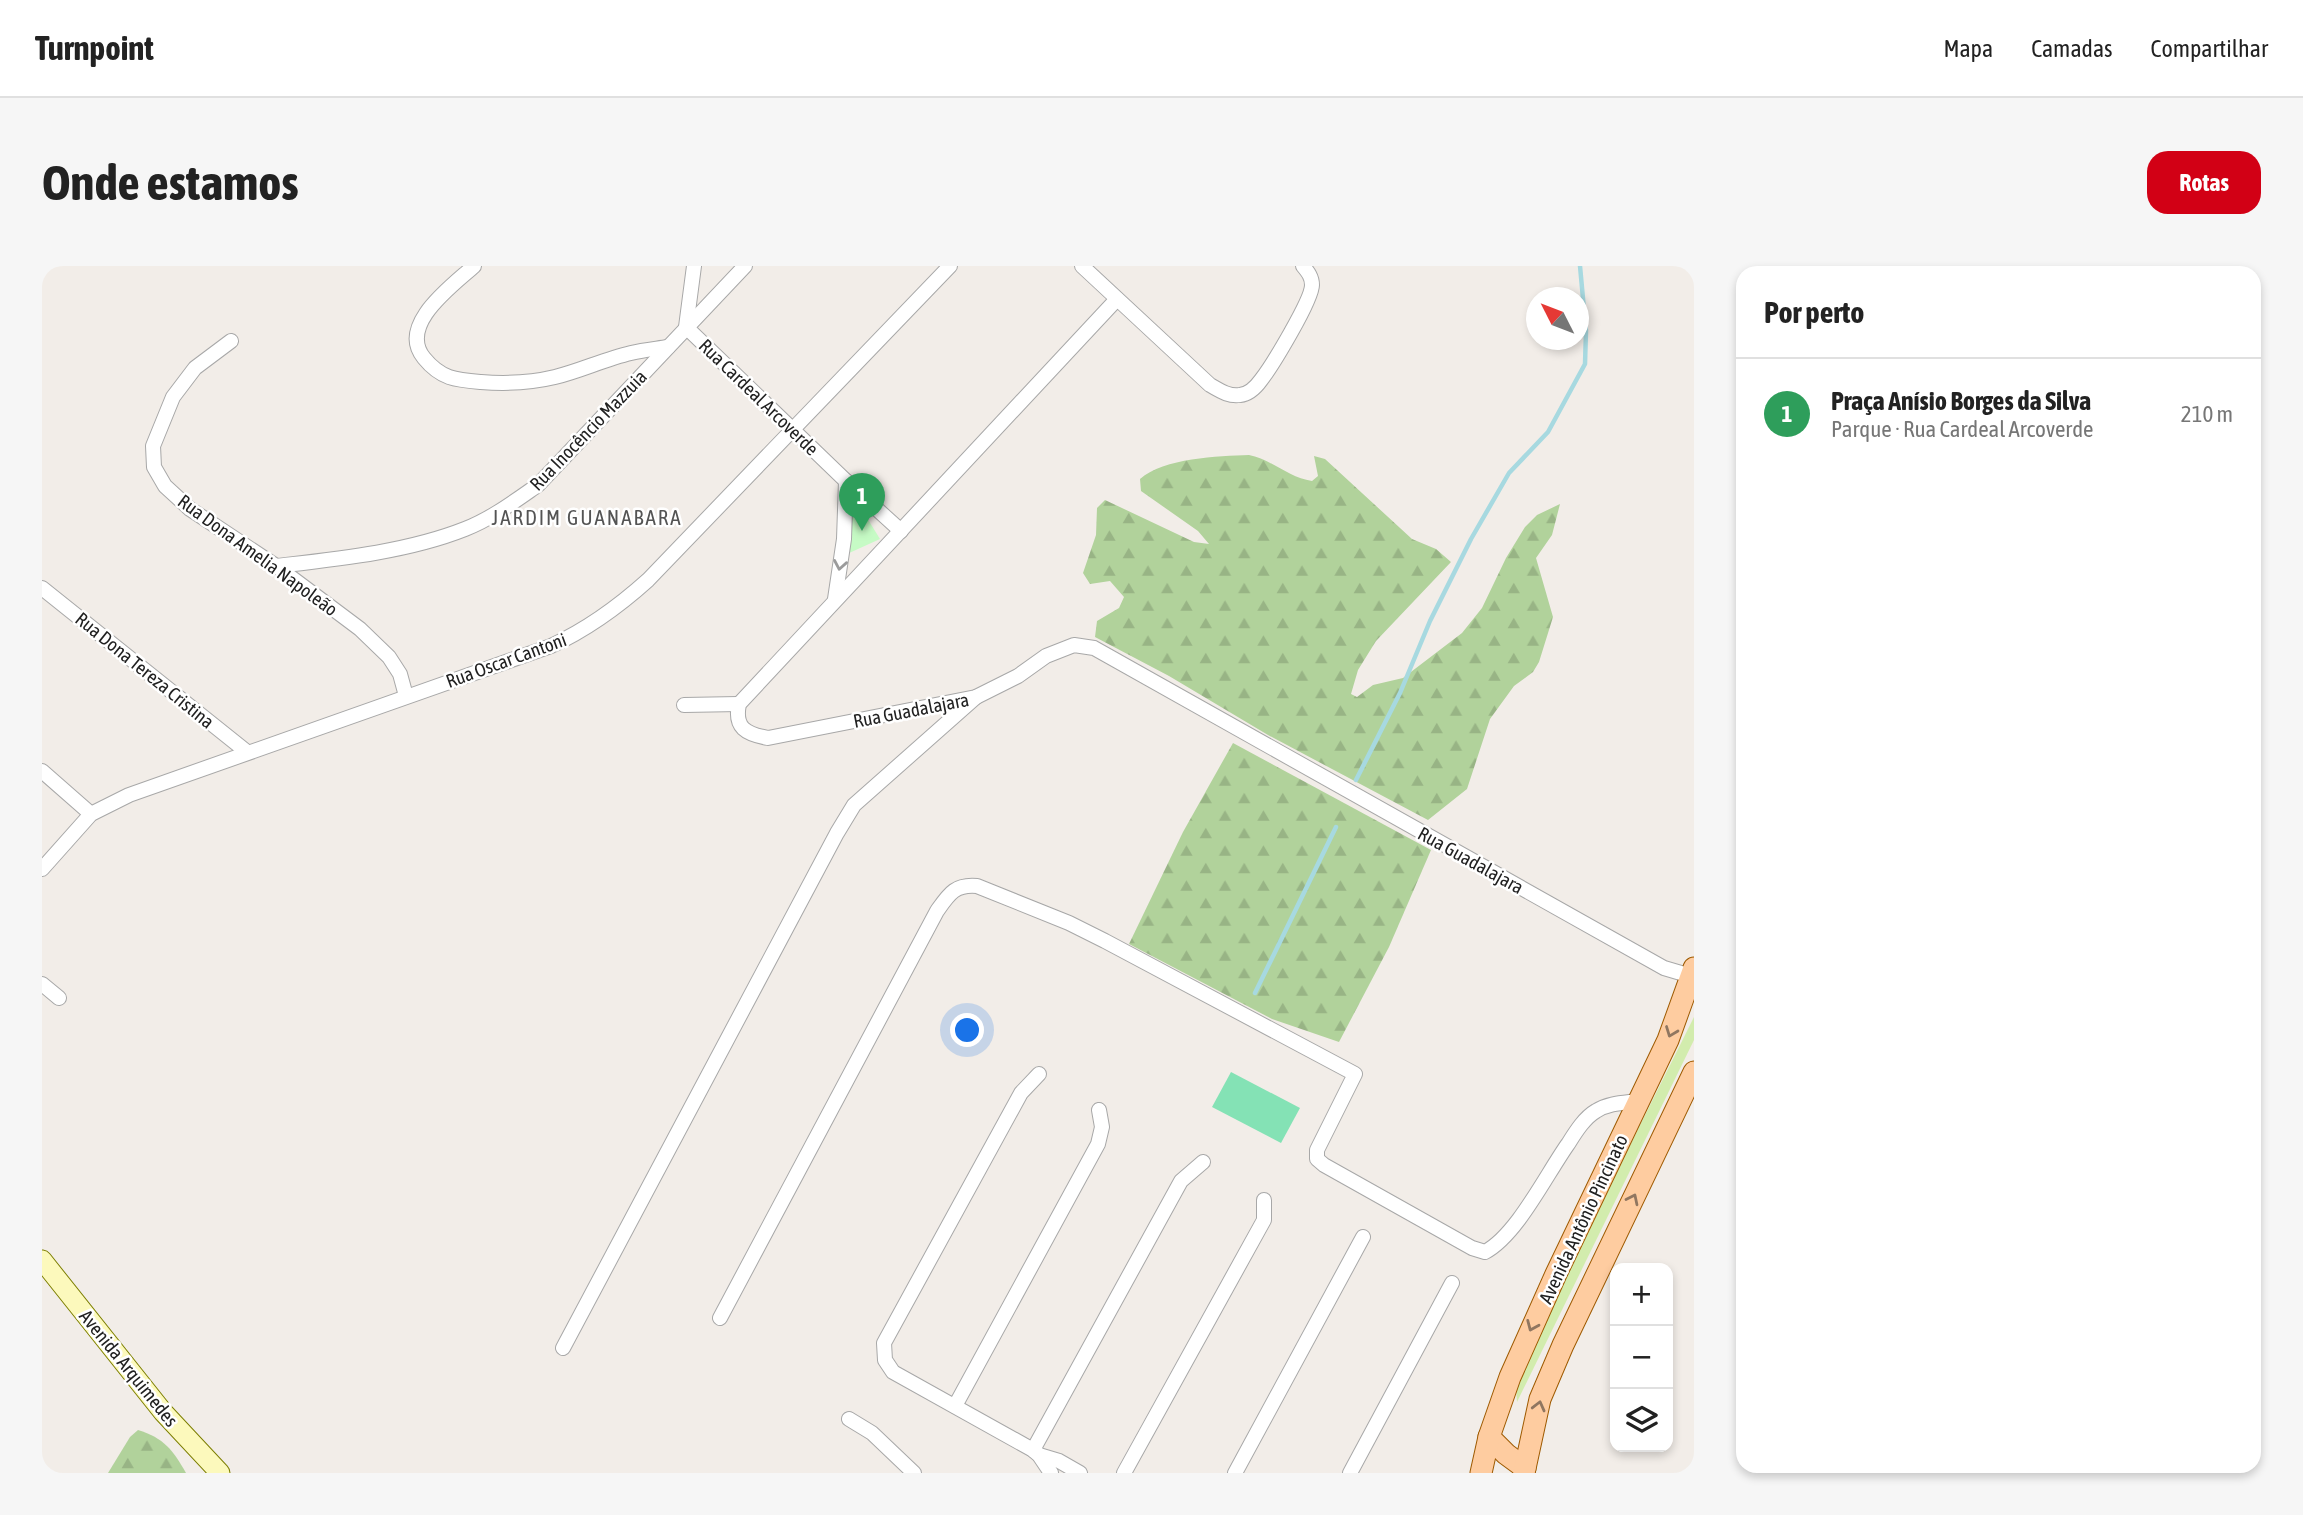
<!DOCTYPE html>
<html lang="pt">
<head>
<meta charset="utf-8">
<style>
  :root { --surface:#fff; --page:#f6f6f6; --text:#222; --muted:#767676; --line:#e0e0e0; --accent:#d20015 }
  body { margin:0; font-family:"Asap Condensed",sans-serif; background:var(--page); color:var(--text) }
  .controls { position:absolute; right:21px; bottom:21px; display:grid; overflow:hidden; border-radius:14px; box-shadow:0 4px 10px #0003 }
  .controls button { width:63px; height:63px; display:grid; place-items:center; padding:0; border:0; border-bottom:2px solid var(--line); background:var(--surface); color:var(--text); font:35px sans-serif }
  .compass { position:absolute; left:1484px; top:21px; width:63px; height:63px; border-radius:50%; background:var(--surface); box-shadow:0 4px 10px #0003; rotate:312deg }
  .you { position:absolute; left:926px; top:765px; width:24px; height:24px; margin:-18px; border:5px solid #fff; border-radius:50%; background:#1a73e8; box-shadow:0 0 0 10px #1a73e833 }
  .badge { display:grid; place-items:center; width:46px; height:46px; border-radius:50%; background:var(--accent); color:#fff; font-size:23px; font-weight:700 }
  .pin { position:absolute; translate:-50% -58px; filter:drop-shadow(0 2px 4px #0008) }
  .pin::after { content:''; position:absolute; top:37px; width:24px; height:21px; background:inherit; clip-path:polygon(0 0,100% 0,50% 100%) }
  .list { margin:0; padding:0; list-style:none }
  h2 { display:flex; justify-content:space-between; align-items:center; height:91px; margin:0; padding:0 28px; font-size:30px }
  h2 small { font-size:23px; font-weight:400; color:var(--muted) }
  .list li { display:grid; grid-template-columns:46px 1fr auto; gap:21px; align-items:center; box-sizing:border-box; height:112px; padding:0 28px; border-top:2px solid var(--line) }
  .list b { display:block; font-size:26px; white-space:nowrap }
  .list p { margin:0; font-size:23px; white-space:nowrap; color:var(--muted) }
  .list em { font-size:23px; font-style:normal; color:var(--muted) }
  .icon { flex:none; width:38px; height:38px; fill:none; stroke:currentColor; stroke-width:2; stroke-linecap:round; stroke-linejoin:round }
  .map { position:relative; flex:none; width:1652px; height:1207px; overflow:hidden; border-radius:21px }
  header { display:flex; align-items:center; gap:42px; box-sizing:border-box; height:98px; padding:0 35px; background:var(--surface); border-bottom:2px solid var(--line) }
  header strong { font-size:33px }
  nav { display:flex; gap:38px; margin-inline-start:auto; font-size:24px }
  .intro { display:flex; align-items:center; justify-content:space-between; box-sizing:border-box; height:168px; padding:0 42px }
  h1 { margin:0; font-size:49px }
  .button { padding:18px 32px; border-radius:21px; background:var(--accent); color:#fff; font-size:24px; font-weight:700 }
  main { display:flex; gap:42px; padding:0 42px }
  aside { flex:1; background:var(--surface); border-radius:21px; box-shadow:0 4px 10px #0003 }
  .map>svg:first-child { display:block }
  .grass { fill:#d2ecad }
  .forest { fill:url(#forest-firs) }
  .park { fill:#c6fbc5 }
  .pitch { fill:#84e2b5 }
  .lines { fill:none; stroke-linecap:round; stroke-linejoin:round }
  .stream { stroke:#a7d9e0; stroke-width:4.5 }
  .street-casing { stroke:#a8a8a8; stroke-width:16 }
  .secondary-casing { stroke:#7d7f02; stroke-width:21 }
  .primary-casing { stroke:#9e5a00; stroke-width:23 }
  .street { stroke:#fff; stroke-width:14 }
  .secondary { stroke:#fcf9bc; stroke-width:19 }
  .primary { stroke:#fecca0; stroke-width:21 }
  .oneway { stroke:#9b9b9b }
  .oneway2 { stroke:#907660 }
  .labels { text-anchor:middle; stroke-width:5; stroke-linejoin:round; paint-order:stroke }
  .street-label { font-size:19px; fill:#212121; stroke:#fff }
  .neighbourhood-label { font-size:21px; letter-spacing:2px; fill:#545454; stroke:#fff }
</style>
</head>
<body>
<header>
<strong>Turnpoint</strong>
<nav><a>Mapa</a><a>Camadas</a><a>Compartilhar</a></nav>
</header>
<div class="intro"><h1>Onde estamos</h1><a class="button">Rotas</a></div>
<main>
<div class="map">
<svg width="1652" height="1207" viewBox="0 0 1652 1207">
  <defs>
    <pattern id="forest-firs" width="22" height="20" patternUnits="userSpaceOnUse" patternTransform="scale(1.75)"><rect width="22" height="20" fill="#b1d29b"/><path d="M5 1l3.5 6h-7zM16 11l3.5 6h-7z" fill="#98b485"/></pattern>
  </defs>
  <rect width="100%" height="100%" fill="#f2ede8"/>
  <path class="grass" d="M1652,751V774L1475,1136L1473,1110Z"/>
  <g class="forest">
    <path d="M1207,189C1229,193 1247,212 1270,215L1276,210L1272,190L1283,193L1370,273L1394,283L1409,296L1334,375L1316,404L1309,428L1315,431L1331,419L1361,412L1420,367L1440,342L1464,292L1483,261L1495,249L1518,238L1510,269L1494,292L1511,351L1497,396L1491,406L1472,420L1448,453L1425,523L1386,554L1226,469L1127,410L1053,371L1055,355L1077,342L1082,331L1068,315L1048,318L1041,307L1054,269L1055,242L1063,234L1152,276L1167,278L1156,265L1099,225L1098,213C1122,192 1176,190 1207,189Z"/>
    <path d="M1191,477L1389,584L1347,681L1297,776L1230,753L1087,678L1141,566Z"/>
    <path d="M96,1164C122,1172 131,1184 144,1207H66L88,1171Z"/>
  </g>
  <path class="park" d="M807,245L822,247L838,273L805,288Z"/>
  <path class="pitch" d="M1189,806L1258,842L1239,877L1170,841Z"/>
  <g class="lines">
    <g class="stream">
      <path d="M1314,514L1358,427L1388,355L1429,273L1467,207L1506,166L1543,98L1544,65L1538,0"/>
      <path d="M1213,727L1294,561"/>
    </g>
    <defs>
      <g id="street">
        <path d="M432,0C410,20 355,59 382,92C399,113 414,114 439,116C464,118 488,117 513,111C538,105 563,93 589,87C601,84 613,83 626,81"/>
        <path d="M652,0L644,61L804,215L859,265"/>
        <path d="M1040,0L1168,119C1177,124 1187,131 1198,129C1207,128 1214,121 1219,114C1230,100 1270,34 1270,19C1270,11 1266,6 1261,0"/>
        <path d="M1075,33L697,438C692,462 704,468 726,472L934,431L976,410L1004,390L1032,379L1052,382L1622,702L1649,710"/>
        <path d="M189,75L153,102L131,131L111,180L112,201L123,220L148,243L234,300L318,363L347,391L358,408L364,430"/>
        <path d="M234,300C295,293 365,286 423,263C449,253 473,235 496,219L703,0"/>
        <path d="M0,322L205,486"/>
        <path d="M793,333L802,273L804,215"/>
        <path d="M642,439L697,438"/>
        <path d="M0,505L49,548"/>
        <path d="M0,603L49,548L87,529L509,380C546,363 576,341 606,314L908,0"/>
        <path d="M0,718L17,732"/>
        <path d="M997,808L979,827L842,1077L843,1094L851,1106L991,1184L997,1189L1009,1207"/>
        <path d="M678,1052L895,645C907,628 913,618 935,620L1027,657L1063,675L1313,808L1275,884V893L1282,899L1430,982L1443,986C1475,969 1504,909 1526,878C1533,867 1542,852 1554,845C1567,837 1581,837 1596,835"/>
        <path d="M521,1082L795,567L812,539L934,431"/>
        <path d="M913,1140L1056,878L1060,861L1057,844"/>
        <path d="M807,1153L830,1167L872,1207"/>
        <path d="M991,1184L1139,915L1161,896"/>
        <path d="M997,1189L1017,1195L1038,1207"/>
        <path d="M1082,1207L1222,954V934"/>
        <path d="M1193,1207L1321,971"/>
        <path d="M1308,1207L1410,1017"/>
      </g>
      <path id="secondary" d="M0,994L121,1146L178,1207"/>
      <g id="primary">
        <path d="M1447,1171L1464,1188L1483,1202"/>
        <path d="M1439,1207L1447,1171L1468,1111L1514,1008L1626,774L1652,702"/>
        <path d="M1482,1207L1498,1133L1521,1079L1652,806"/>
      </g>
    </defs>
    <use href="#street" class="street-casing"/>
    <use href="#secondary" class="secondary-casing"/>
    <use href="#primary" class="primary-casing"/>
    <use href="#street" class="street"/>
    <use href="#secondary" class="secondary"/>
    <use href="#primary" class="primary"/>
  </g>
  <defs><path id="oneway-chevron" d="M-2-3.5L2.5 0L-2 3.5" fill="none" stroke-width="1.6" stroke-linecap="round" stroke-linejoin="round" transform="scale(1.75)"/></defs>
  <use class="oneway" href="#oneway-chevron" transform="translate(798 299) rotate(100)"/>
  <g class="oneway2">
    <use href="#oneway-chevron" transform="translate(1629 766) rotate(111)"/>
    <use href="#oneway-chevron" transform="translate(1591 933) rotate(-64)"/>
    <use href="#oneway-chevron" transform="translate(1490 1060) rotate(113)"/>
    <use href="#oneway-chevron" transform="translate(1497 1140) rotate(-76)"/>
  </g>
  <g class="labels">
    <g class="street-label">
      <text transform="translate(717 131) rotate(44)" y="7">Rua Cardeal Arcoverde</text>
      <text transform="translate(546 164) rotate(-46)" y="7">Rua Inocêncio Mazzuia</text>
      <text transform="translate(216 289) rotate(36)" y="7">Rua Dona Amelia Napoleão</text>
      <text transform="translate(464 394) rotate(-20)" y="7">Rua Oscar Cantoni</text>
      <text transform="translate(103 404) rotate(39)" y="7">Rua Dona Tereza Cristina</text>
      <text transform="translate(869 444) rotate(-11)" y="7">Rua Guadalajara</text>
      <text transform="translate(1429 594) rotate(29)" y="7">Rua Guadalajara</text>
      <text transform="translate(1541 953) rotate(-65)" y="7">Avenida Antônio Pincinato</text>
      <text transform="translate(87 1102) rotate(51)" y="7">Avenida Arquimedes</text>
    </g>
    <g class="neighbourhood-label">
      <text x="545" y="259">JARDIM GUANABARA</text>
    </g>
  </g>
</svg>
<div class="controls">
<button>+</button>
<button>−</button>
<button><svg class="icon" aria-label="layers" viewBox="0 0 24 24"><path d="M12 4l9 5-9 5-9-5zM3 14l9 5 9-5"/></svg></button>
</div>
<svg class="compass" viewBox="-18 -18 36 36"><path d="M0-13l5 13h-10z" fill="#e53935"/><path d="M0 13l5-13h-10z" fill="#767676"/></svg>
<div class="you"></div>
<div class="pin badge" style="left:820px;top:265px;background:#2e9e5b">1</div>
</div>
<aside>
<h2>Por perto<small></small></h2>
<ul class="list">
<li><span class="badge" style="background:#2e9e5b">1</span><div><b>Praça Anísio Borges da Silva</b><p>Parque · Rua Cardeal Arcoverde</p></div><em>210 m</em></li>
</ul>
</aside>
</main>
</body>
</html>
